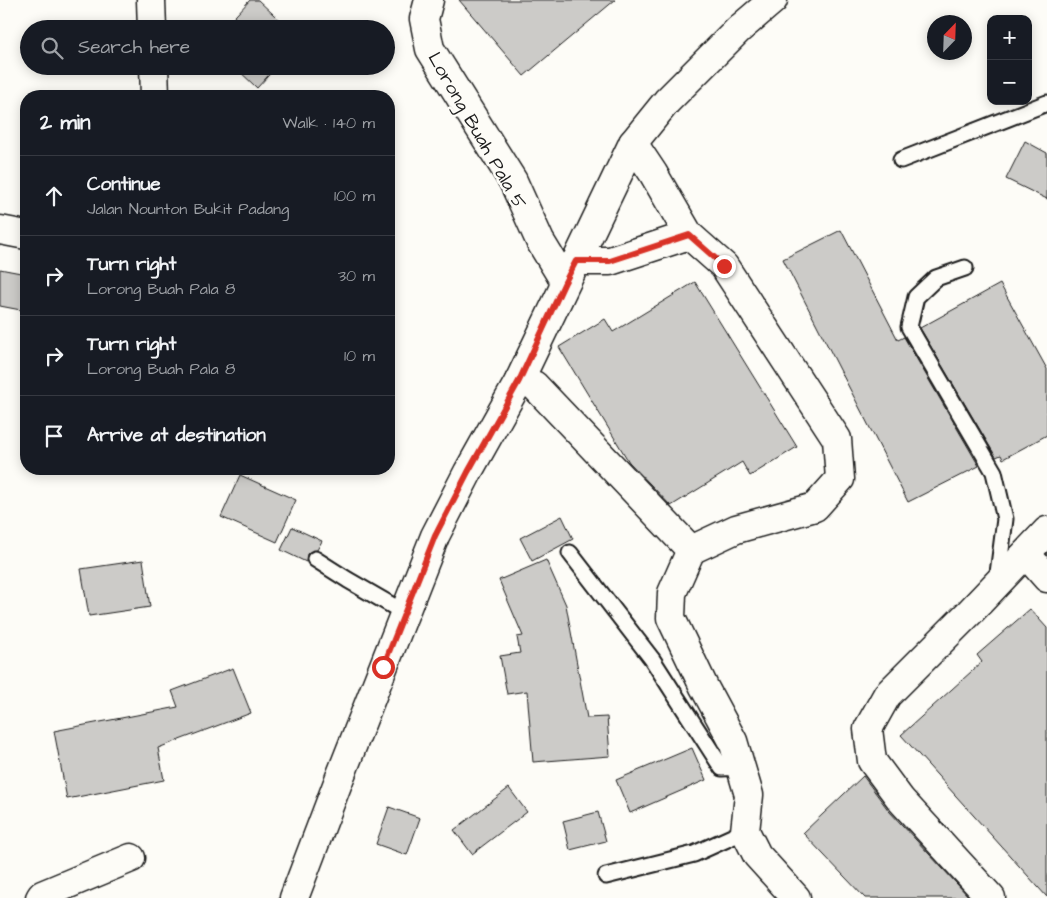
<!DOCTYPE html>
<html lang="en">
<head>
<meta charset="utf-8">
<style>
  :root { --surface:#171b24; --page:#242831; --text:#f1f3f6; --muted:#9ea1a6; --line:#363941 }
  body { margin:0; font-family:"Architects Daughter",sans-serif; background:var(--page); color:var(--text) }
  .controls { position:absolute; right:15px; top:15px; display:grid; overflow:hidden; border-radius:10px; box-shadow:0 2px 12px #0003 }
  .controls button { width:45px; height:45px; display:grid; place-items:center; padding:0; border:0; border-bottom:1px solid var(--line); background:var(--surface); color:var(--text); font:25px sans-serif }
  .compass { position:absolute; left:927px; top:15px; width:45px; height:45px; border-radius:50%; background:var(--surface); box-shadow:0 2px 12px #0003; rotate:23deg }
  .stop { position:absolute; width:15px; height:15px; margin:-11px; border:4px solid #d93025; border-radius:50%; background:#fff }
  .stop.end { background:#d93025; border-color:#fff; box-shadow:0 1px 5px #0008 }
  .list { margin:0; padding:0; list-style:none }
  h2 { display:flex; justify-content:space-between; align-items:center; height:65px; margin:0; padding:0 20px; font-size:21px }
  h2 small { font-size:16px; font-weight:400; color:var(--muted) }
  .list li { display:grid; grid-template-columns:32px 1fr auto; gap:15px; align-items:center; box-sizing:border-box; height:80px; padding:0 20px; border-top:1px solid var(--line) }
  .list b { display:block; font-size:19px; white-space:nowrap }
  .list p { margin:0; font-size:16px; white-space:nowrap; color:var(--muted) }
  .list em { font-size:16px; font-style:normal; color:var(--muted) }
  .icon { flex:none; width:28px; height:28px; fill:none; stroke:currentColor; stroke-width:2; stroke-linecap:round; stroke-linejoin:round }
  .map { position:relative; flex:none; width:1047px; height:898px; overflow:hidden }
  .search { position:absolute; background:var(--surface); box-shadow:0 2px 12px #0003; left:20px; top:20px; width:375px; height:55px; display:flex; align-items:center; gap:12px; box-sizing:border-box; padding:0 18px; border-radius:28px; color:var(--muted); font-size:19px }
  .panel { position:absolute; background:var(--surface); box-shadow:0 2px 12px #0003; left:20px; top:90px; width:375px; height:385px; border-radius:20px }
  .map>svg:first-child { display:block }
  .building { fill:#cccbc8; stroke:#1c1c1c }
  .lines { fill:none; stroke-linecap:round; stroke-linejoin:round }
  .service-casing { stroke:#1c1c1c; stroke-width:19 }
  .minor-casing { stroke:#1c1c1c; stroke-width:31 }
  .tertiary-casing { stroke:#1c1c1c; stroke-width:31 }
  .service { stroke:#fdfcf7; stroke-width:15 }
  .minor { stroke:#fdfcf7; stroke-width:28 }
  .tertiary { stroke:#fdfcf7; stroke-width:28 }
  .route { stroke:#d93025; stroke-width:6 }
  .labels { text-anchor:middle; stroke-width:5; stroke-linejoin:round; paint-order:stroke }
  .street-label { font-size:19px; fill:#1c1c1c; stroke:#fdfcf7 }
</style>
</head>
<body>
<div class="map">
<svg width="1047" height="898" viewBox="0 0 1047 898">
  <rect width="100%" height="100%" fill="#fdfcf7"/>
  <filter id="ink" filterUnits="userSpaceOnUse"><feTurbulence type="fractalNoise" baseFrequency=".02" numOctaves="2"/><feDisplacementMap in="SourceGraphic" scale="10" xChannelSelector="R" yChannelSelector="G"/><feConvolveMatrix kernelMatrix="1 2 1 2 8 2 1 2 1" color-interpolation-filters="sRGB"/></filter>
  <g filter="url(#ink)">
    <g class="building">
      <path d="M250,0H258L289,29H223Z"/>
      <path d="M459,0H615L524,76Z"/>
      <path d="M234,66H277L257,88Z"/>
      <path d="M1025,141L1047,153V199L1006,179Z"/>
      <path d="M841,230L898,340L904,337L979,466L908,502L783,259Z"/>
      <path d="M0,269L26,274V311L0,306Z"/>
      <path d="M695,282L797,447L750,476L742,462L671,506L629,462L559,347L605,319L613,332Z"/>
      <path d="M1000,284L1047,369V435L1003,459L1001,455L996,457L920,328Z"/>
      <path d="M240,475L296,500L277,542L221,517Z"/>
      <path d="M562,516L573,539L532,561L520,538Z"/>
      <path d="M292,527L322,541L317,550L311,551L307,554L306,562L281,550Z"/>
      <path d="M143,560L150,607L89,616L81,569Z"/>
      <path d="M546,560L566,605L587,718L607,717L610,756L533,762L527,691L507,694L500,656L520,653L517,637L523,636L499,580Z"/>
      <path d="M1030,609L1047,628V897L901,735L982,662L977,655Z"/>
      <path d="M233,668L251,713L158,748L164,780L67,799L54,731L178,707L172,691Z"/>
      <path d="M692,748L706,780L630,813L616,780Z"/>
      <path d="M863,776L889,811L970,898H865L803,833Z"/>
      <path d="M509,788L527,812L472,854L454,830Z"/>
      <path d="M389,807L420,818L407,855L376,844Z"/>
      <path d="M598,812L606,841L570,850L563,821Z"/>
    </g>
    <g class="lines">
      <defs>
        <g id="service">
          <path d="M901,160L1047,103"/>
          <path d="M965,268L936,278L916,297L909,327L994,472L1005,519L997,581"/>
          <path d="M570,553L652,659L722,768L741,767"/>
          <path d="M315,559L348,580L405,613"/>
          <path d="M606,876L694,854L745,831"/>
        </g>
        <g id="minor">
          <path d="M151,0L152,29"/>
          <path d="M429,0L424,19L430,49L513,181L540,241L565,282"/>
          <path d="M154,66L155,96"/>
          <path d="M633,143L653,173L689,235L724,266L837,439L840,479L815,507L736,529L691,550"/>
          <path d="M0,230L26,235"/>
          <path d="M576,261H610L689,235"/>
          <path d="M519,381L534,385L691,550L672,593L671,618L704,687L733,741L749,795L745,831L757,855L796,898"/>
          <path d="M1026,554L1047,578"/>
          <path d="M40,898L42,895L131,858"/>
          <path d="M991,898L901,800L872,761L868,729L887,695L970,612L1047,531"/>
        </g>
        <path id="tertiary" d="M294,898L340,777L435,536L468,472L519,381L633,143L667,101L738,30L773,0"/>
      </defs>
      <use href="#service" class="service-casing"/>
      <use href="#minor" class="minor-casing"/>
      <use href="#tertiary" class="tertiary-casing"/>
      <use href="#service" class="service"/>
      <use href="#minor" class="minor"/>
      <use href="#tertiary" class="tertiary"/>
    </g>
  </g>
  <g class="lines" filter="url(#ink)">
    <path class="route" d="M383,667L435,536L468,472L519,381L565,282L576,261H610L689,235L724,266"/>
  </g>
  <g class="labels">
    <g class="street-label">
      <text transform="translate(478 130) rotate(60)" y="7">Lorong Buah Pala 5</text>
    </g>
  </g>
</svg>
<div class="controls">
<button>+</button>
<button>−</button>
</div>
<svg class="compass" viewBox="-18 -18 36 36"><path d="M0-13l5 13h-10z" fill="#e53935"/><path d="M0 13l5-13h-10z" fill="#9ea1a6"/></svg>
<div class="stop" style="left:383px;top:667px"></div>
<div class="stop end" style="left:724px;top:266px"></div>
<div class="search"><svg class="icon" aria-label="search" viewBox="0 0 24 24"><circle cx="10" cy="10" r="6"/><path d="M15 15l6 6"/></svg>Search here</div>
<section class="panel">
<h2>2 min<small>Walk · 140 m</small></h2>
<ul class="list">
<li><svg class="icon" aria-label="ahead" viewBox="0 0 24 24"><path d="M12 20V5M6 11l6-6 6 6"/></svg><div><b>Continue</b><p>Jalan Nounton Bukit Padang</p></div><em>100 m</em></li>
<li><svg class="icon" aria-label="right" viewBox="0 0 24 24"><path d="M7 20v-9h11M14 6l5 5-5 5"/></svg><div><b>Turn right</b><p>Lorong Buah Pala 8</p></div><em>30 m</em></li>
<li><svg class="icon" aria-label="right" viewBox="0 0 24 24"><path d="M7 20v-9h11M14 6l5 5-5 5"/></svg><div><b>Turn right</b><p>Lorong Buah Pala 8</p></div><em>10 m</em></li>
<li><svg class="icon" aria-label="arrive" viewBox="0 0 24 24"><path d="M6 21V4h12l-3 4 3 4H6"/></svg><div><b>Arrive at destination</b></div></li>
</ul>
</section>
</div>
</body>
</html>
